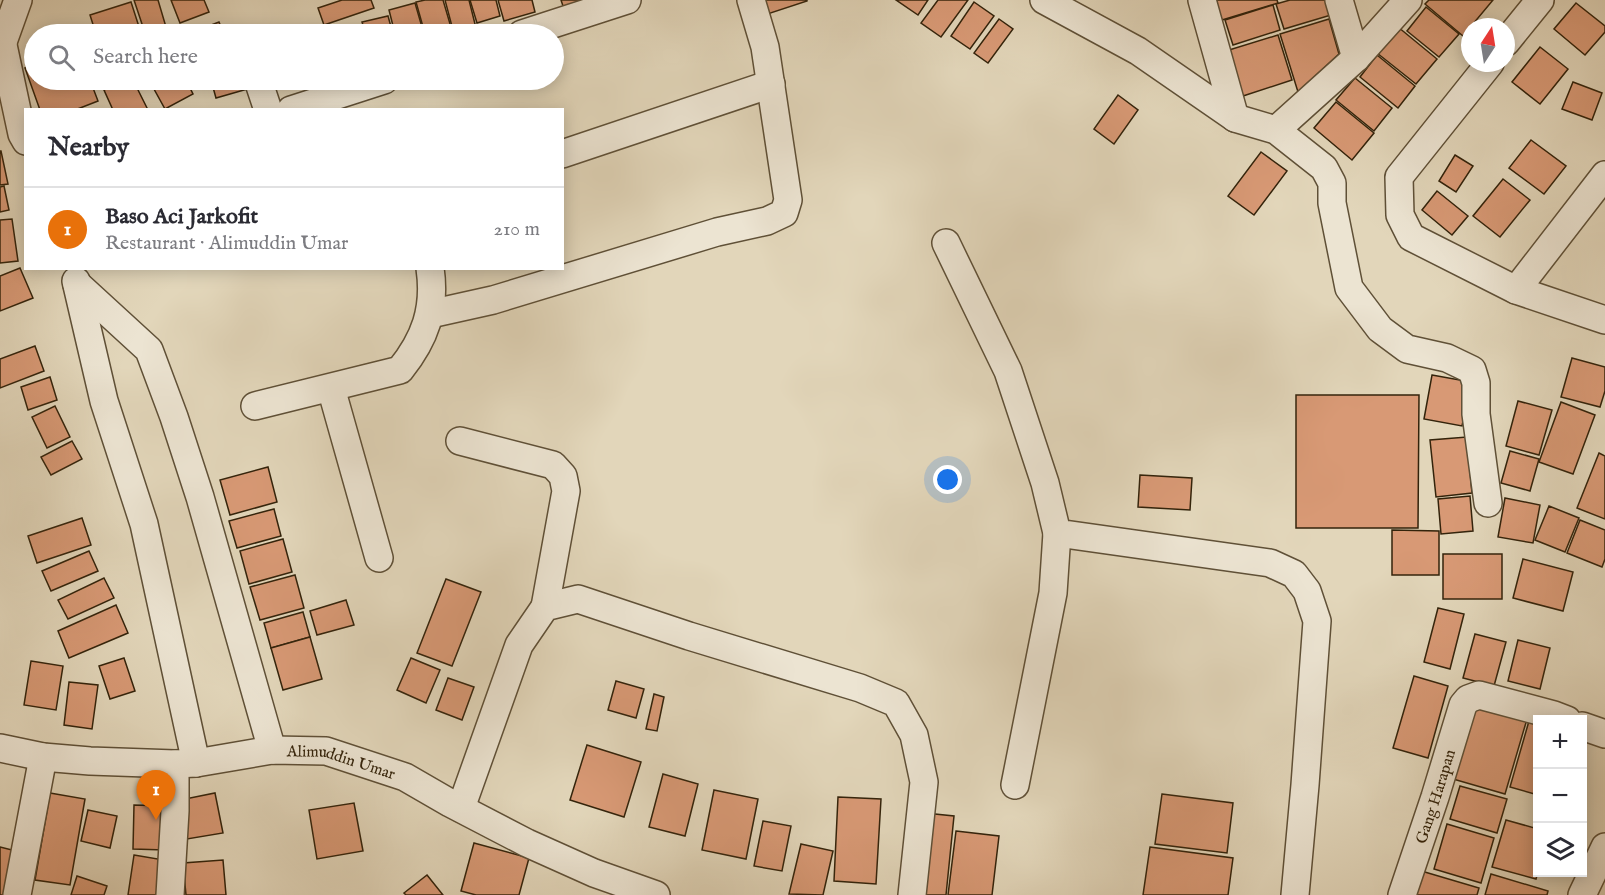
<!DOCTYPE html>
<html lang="en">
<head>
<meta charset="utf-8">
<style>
  :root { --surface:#fff; --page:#f7f7f7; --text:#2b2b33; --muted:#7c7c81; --line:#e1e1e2; --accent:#8f2418 }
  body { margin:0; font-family:"IM FELL English",serif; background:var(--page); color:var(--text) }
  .controls { position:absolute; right:18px; bottom:18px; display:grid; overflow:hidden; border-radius:0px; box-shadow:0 3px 15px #0003 }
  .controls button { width:54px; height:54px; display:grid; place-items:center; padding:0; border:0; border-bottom:2px solid var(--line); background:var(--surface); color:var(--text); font:30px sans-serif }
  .compass { position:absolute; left:1461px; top:18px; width:54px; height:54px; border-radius:50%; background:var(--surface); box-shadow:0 3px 15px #0003; rotate:12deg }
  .you { position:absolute; left:948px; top:480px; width:21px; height:21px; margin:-15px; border:4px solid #fff; border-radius:50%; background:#1a73e8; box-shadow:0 0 0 9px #1a73e833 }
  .badge { display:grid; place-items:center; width:39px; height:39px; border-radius:50%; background:var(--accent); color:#fff; font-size:20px; font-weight:700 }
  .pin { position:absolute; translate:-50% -50px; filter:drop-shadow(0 2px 3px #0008) }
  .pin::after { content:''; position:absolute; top:32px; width:21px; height:18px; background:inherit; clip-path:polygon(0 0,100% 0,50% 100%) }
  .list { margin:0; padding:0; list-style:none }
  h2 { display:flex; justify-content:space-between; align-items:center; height:78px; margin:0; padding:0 24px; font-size:26px }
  h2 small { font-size:20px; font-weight:400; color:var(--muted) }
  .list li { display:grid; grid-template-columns:39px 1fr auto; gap:18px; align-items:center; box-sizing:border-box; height:84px; padding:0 24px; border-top:2px solid var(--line) }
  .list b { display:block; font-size:22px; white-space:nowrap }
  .list p { margin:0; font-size:20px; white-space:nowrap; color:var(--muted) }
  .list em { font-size:20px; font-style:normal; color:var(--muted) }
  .icon { flex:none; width:33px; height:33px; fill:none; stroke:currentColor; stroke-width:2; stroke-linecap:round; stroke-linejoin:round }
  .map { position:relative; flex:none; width:1605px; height:895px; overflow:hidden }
  .search { position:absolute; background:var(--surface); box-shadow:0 3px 15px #0003; left:24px; top:24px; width:540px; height:66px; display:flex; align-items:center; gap:15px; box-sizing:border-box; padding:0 21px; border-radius:33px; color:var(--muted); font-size:22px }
  .panel { position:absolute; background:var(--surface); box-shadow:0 3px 15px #0003; left:24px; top:108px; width:540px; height:162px; border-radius:0px }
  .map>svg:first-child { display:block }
  .building { fill:#d89975; stroke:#33230b; stroke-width:1.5 }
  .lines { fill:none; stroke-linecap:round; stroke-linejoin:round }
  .minor-casing { stroke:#5f5037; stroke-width:30 }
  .minor { stroke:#ece4d2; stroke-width:27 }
  .labels { text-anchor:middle; stroke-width:4.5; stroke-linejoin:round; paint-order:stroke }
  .street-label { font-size:16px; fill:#33230b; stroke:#ece4d2 }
</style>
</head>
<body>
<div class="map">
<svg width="1605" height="895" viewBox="0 0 1605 895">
  <rect width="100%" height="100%" fill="#e2d6ba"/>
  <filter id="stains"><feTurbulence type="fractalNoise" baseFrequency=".00333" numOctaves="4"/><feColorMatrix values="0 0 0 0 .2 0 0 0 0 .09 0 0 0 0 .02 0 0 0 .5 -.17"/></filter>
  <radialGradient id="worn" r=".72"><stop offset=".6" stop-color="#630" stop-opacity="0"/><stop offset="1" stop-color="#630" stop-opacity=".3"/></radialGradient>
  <g class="building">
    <path d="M134,0H158L166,27L145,33Z"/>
    <path d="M171,0H204L209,12L180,23Z"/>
    <path d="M342,0H371L374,8L324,25L318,8Z"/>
    <path d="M425,0H443L453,34H425L416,2Z"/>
    <path d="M445,0H469L476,28L454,34Z"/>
    <path d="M470,0H496L500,16L477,23Z"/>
    <path d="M498,0H532L535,12L504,21Z"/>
    <path d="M561,0H591L564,9Z"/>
    <path d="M756,0H807V1L761,16Z"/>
    <path d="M896,0H928L918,15Z"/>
    <path d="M938,0H968L941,37L921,23Z"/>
    <path d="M1215,0H1277L1278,3L1222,20Z"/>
    <path d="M1290,0H1326L1331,15L1284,29L1276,4Z"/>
    <path d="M1429,0H1493L1463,36L1425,4Z"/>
    <path d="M131,2L141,33L136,34H96L90,15Z"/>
    <path d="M974,2L994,16L970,49L951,36Z"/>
    <path d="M415,3L424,34H395L389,10Z"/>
    <path d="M1576,3L1605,26V32L1585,55L1554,29Z"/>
    <path d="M1273,5L1280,30L1233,45L1225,20Z"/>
    <path d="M1426,7L1459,34L1439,57L1407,31Z"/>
    <path d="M388,16L393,34H366L362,22Z"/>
    <path d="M999,19L1013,29L988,63L974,53Z"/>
    <path d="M1329,19L1339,54L1298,92L1280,34Z"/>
    <path d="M219,22L224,34H188Z"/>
    <path d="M1398,27L1437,59L1416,84L1377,53Z"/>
    <path d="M1278,35L1292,80L1243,96L1229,50Z"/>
    <path d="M1540,47L1568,69L1540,104L1512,82Z"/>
    <path d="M1377,55L1415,86L1398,108L1360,77Z"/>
    <path d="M34,64V80H90L98,101L75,110H40L25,68Z"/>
    <path d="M1355,78L1392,108L1374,131L1336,100Z"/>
    <path d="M126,80H133L148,110H113L104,90Z"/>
    <path d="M149,80H186L193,94L165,109Z"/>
    <path d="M211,80H249L251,88L216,98Z"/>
    <path d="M1573,82L1602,93L1592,120L1562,109Z"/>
    <path d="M1118,95L1138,110L1114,144L1094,129Z"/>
    <path d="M1336,102L1374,133L1352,160L1314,128Z"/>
    <path d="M1531,140L1566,166L1544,194L1509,168Z"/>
    <path d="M0,151H1L8,184L0,185Z"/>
    <path d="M1261,152L1287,171L1254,215L1228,196Z"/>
    <path d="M1455,155L1473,166L1456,192L1439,181Z"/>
    <path d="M1503,179L1530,200L1500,237L1473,216Z"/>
    <path d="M4,186L9,210L0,212V187Z"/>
    <path d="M1437,191L1468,216L1452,235L1422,210Z"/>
    <path d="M12,219L18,261L0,263V220Z"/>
    <path d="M20,268L33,298L0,311V276Z"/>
    <path d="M35,346L44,371L0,388V359Z"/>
    <path d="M1572,358L1605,367V391L1600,407L1561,397Z"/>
    <path d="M1432,375L1471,382L1462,426L1424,419Z"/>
    <path d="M50,377L57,400L28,410L21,387Z"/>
    <path d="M1296,395H1419L1418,528H1296Z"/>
    <path d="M1518,401L1552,410L1539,455L1506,446Z"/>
    <path d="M1561,402L1595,415L1573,474L1539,462Z"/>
    <path d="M55,406L70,437L47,448L32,417Z"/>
    <path d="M1467,437L1472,493L1436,497L1430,440Z"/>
    <path d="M72,441L82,459L51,475L41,457Z"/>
    <path d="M1510,451L1539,459L1530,491L1501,483Z"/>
    <path d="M1599,453L1605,456V519L1577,508Z"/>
    <path d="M268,467L277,502L230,515L220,480Z"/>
    <path d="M1140,475L1192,478L1190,510L1138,507Z"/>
    <path d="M1470,496L1473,531L1441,534L1438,499Z"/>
    <path d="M1505,498L1540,505L1533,543L1498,537Z"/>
    <path d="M1549,506L1579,518L1565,552L1535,540Z"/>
    <path d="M274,509L281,536L237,548L229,521Z"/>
    <path d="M82,518L91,545L37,563L28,536Z"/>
    <path d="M1580,520L1605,530V559L1602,567L1567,553Z"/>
    <path d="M1392,530L1439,531V575H1392Z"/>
    <path d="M283,539L292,572L249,584L240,551Z"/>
    <path d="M89,551L98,571L51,591L42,571Z"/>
    <rect x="1443" y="554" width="59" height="45"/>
    <path d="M1523,559L1573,572L1563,611L1513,598Z"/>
    <path d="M295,575L304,608L260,620L250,587Z"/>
    <path d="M104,578L114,598L68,619L58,600Z"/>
    <path d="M446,579L481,592L452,666L417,653Z"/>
    <path d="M346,600L354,625L317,635L310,611Z"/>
    <path d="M116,605L128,633L69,658L58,631Z"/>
    <path d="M1438,608L1464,614L1450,669L1424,662Z"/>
    <path d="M303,612L310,637L271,648L264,623Z"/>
    <path d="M1475,634L1506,642L1494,686L1463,678Z"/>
    <path d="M310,637L322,679L283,690L271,648Z"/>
    <path d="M1518,640L1550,648L1540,689L1508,681Z"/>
    <path d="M124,658L135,691L110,699L99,666Z"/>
    <path d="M411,658L440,670L426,703L397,690Z"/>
    <path d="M31,661L63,666L56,710L24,705Z"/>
    <path d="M1414,676L1448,686L1428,758L1393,748Z"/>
    <path d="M448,678L474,687L462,720L436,710Z"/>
    <path d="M616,681L644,689L636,718L608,710Z"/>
    <path d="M69,682L98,685L92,729L64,725Z"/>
    <path d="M654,694L664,697L657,731L646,729Z"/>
    <path d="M1474,704L1527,719L1505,794L1453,779Z"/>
    <path d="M1529,721L1538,723V795L1510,787Z"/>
    <path d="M587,745L641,762L624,817L570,800Z"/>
    <path d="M663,774L698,784L685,836L649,827Z"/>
    <path d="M1460,786L1507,799L1497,833L1450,819Z"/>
    <path d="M714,790L758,799L746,859L702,850Z"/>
    <path d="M50,793L85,799L70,885L35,880Z"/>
    <path d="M215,793L223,833L187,839L180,800Z"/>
    <path d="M1162,794L1233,803L1227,853L1155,844Z"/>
    <path d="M838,797L881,799L876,884L834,881Z"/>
    <path d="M354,803L363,851L317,859L309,810Z"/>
    <path d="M134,805L166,806L165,850L133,849Z"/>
    <path d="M88,810L117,816L110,848L81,841Z"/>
    <path d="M925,813L954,816L946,895H916Z"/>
    <path d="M1506,820L1538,829V872L1536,879L1492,867Z"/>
    <path d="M763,821L791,826L782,871L754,866Z"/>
    <path d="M1447,824L1494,838L1481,883L1434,869Z"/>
    <path d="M956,831L999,836L992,895H948Z"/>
    <path d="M474,843L529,858L519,895H476L461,891Z"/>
    <path d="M801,844L833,851L823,895L789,894Z"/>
    <path d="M0,847L16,851L4,895H0Z"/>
    <path d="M1150,847L1233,858L1228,895H1143Z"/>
    <path d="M134,855L164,860L158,895H128Z"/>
    <path d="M223,860L226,895H186L183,863Z"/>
    <path d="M1418,870L1479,888L1477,895H1411Z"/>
    <path d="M1491,874L1548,891L1547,895H1485Z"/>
    <path d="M427,875L443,895H406L404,893Z"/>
    <path d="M77,876L107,886L104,895H71Z"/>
  </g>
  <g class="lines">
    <defs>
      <g id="minor">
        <path d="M1044,0L1138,51L1235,118L1276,130L1324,168L1332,183V203L1349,288L1380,329L1407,349L1447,358L1472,370L1476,383V414L1488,503"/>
        <path d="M1202,0L1235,118"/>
        <path d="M1339,0L1356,58"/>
        <path d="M0,31L22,134L26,141"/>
        <path d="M522,34L627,0"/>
        <path d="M3,42L18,0"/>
        <path d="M1506,42L1540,0"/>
        <path d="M1490,63L1399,177L1400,215L1411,237L1516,290L1605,320"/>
        <path d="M258,80L268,110"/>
        <path d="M291,110L384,80"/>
        <path d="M1276,130L1356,58L1408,0"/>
        <path d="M562,154L771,84"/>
        <path d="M946,243L1008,371L1045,483L1057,533L1270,563L1294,574L1307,591L1317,621L1305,785L1295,895"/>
        <path d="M76,281L104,401L144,524L196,763"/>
        <path d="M77,284L149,350L174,417L200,497L272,750"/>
        <path d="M1516,290L1605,175"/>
        <path d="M430,314L493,300L717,232L767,221L784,213L788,200L765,47L751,0"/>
        <path d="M331,388L379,558"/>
        <path d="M255,406L400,370C425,339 436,309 430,268"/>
        <path d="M460,441L553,465L563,476L566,491L545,607"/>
        <path d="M1582,726L1605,734"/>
        <path id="s1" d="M0,748L43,757L90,761L175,764L196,763L272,750L326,751L405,777L450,803L527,843L594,873L656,895"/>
        <path d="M1015,785L1053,593L1057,533"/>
        <path d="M461,808L519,645L545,607L578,599L689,636L860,688L896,703L914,735L924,782L912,895"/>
        <path d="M17,895L43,757"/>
        <path d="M170,895L175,811V764"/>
        <path id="s2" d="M1402,895L1435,797L1463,705L1468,699L1479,695L1554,715L1567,720"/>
        <path d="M1582,895L1605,847"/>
      </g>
    </defs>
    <use href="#minor" class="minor-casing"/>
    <use href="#minor" class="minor"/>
  </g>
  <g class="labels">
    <g class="street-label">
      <text dy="6" stroke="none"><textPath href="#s1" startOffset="345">Alimuddin Umar</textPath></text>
      <text dy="6" stroke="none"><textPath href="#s2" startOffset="104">Gang Harapan</textPath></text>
    </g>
  </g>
  <rect width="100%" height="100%" filter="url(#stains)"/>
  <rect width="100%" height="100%" fill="url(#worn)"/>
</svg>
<div class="controls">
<button>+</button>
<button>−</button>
<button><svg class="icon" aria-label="layers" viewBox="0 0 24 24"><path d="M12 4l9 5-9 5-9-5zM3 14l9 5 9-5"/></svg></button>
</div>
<svg class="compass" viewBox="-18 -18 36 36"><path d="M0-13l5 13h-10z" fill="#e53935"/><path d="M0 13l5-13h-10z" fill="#7c7c81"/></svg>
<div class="you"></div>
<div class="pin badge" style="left:156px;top:820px;background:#e8710a">1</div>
<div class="search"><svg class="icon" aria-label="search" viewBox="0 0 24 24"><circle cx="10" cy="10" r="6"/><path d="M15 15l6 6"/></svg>Search here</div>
<section class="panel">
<h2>Nearby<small></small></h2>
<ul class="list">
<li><span class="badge" style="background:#e8710a">1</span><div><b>Baso Aci Jarkofit</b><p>Restaurant · Alimuddin Umar</p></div><em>210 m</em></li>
</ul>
</section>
</div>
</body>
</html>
